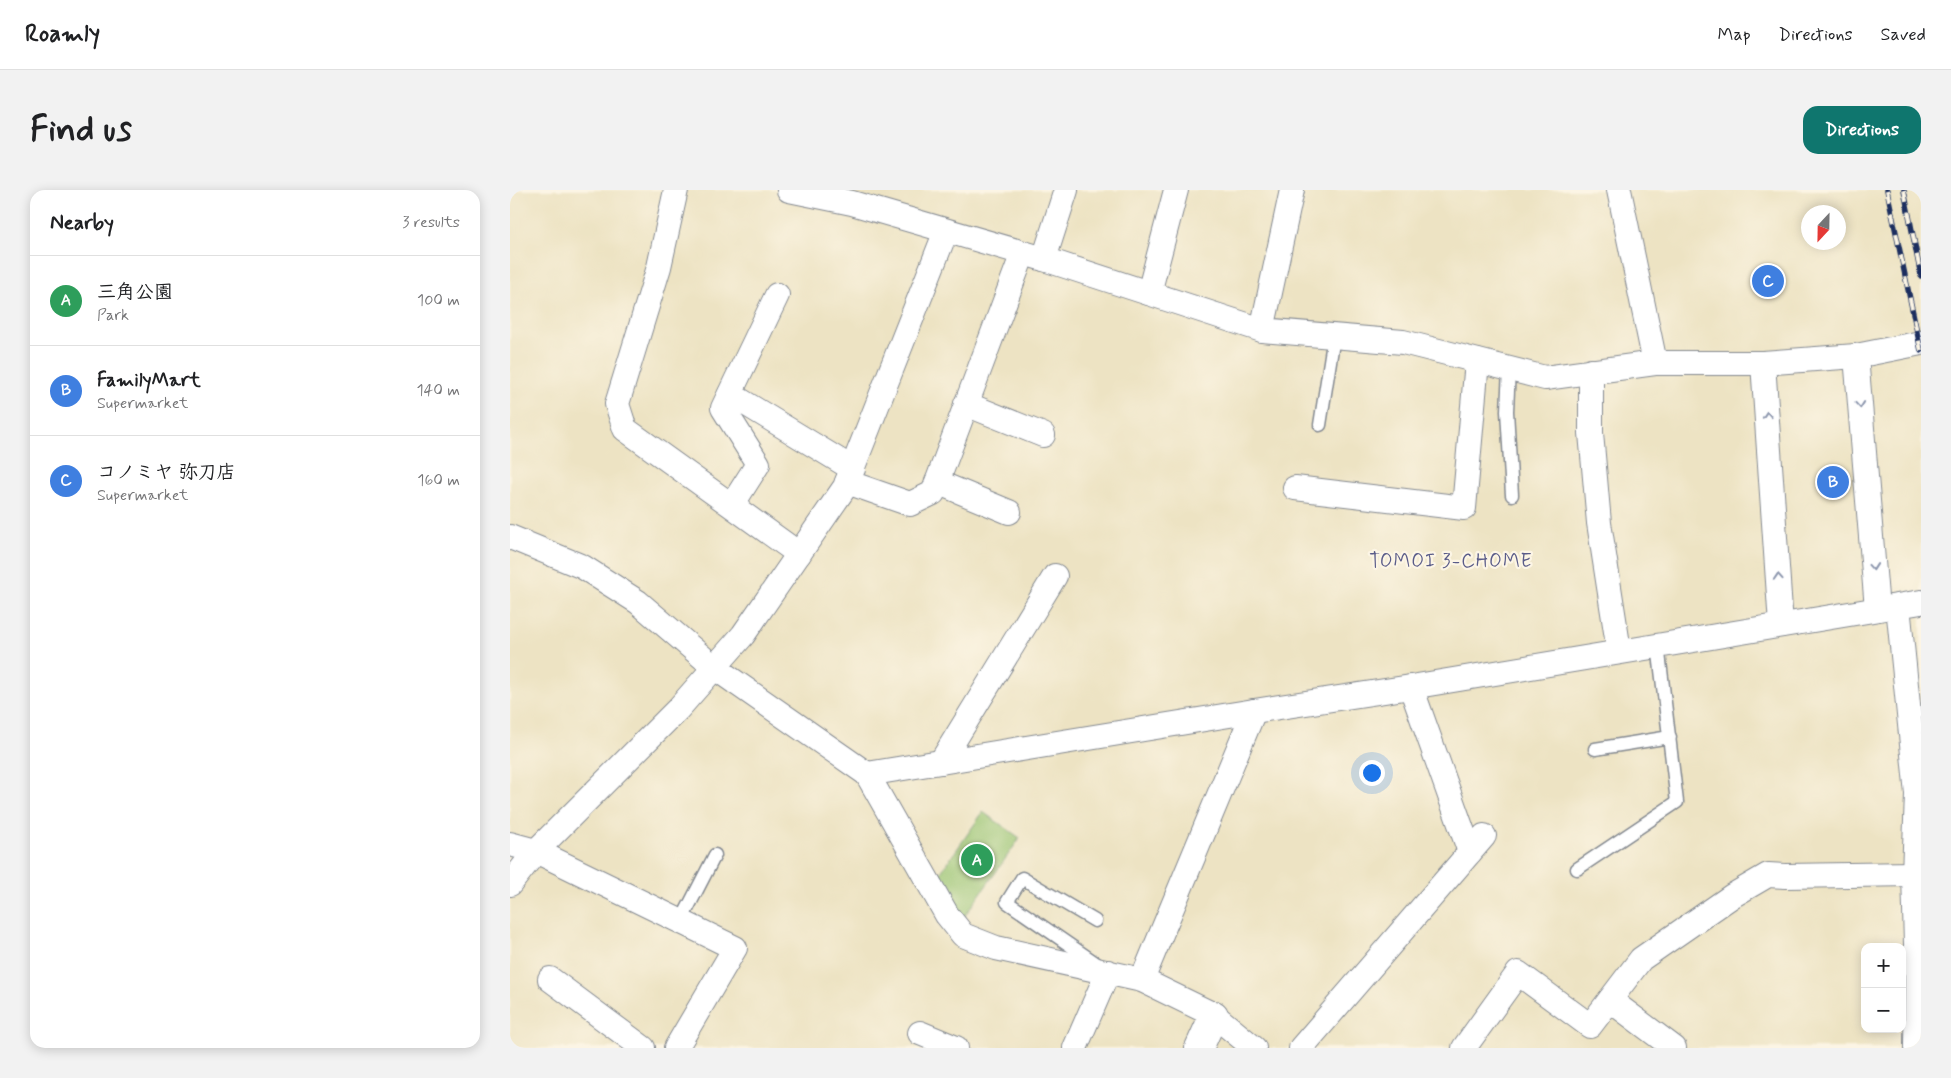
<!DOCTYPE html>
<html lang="en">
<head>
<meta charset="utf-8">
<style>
  :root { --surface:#fff; --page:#f2f2f2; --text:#202124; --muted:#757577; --line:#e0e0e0; --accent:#0f766e }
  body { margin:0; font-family:Mynerve,"Klee One",sans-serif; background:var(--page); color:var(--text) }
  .controls { position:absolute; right:15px; bottom:15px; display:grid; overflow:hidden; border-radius:10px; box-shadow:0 2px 12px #0003 }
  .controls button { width:45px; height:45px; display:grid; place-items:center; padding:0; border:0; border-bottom:1px solid var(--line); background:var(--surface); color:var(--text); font:25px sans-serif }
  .compass { position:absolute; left:1291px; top:15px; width:45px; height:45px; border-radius:50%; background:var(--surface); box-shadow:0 2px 12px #0003; rotate:202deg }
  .you { position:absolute; left:861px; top:582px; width:18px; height:18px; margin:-12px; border:4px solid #fff; border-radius:50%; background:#1a73e8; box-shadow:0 0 0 8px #1a73e833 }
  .badge { display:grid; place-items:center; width:32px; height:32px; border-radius:50%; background:var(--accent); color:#fff; font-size:16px; font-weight:700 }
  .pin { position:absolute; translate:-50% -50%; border:2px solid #fff; box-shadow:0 1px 5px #0006 }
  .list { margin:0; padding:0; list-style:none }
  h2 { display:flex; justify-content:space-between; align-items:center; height:65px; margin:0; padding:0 20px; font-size:21px }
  h2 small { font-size:16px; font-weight:400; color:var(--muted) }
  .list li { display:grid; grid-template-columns:32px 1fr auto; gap:15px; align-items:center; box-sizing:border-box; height:90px; padding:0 20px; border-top:1px solid var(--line) }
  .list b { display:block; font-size:19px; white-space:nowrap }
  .list p { margin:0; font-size:16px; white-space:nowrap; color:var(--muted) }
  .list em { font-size:16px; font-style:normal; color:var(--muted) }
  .map { position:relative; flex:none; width:1411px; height:858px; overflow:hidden; border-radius:15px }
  header { display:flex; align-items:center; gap:30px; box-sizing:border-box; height:70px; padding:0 25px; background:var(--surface); border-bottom:1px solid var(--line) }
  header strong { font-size:24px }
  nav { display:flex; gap:28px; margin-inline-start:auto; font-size:18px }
  .intro { display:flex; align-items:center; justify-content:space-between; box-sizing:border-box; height:120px; padding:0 30px }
  h1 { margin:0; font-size:35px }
  .button { padding:12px 22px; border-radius:15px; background:var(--accent); color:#fff; font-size:18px; font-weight:700 }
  main { display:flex; gap:30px; padding:0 30px }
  aside { flex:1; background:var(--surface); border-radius:15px; box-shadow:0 2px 12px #0003 }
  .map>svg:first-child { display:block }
  .green { fill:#98c370; stroke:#5a7967 }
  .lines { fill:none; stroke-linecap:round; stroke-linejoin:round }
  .lane-casing { stroke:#848990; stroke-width:15 }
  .street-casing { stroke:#848990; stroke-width:26 }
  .secondary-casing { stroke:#848990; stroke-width:30 }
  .lane { stroke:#fff; stroke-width:12 }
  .street { stroke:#fff; stroke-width:24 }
  .secondary { stroke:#fff; stroke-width:28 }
  .rail-casing { stroke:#1b2f5e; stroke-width:5.5 }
  .rail { stroke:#fcf5e5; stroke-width:4; stroke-dasharray:11; stroke-linecap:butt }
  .oneway { stroke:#8d97ae }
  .labels { text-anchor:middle; stroke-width:4.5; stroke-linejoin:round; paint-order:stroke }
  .neighbourhood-label { font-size:19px; letter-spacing:1px; fill:#5a5c89; stroke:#fcf5e5 }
</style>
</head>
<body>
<header>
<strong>Roamly</strong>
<nav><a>Map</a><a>Directions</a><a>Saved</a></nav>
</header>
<div class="intro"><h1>Find us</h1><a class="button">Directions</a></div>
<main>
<aside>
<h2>Nearby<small>3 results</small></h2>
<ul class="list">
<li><span class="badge" style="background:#2e9e5b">A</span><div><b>三角公園</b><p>Park</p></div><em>100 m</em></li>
<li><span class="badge" style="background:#3f7fe0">B</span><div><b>FamilyMart</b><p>Supermarket</p></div><em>140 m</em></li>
<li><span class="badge" style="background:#3f7fe0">C</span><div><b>コノミヤ 弥刀店</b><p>Supermarket</p></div><em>160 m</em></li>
</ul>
</aside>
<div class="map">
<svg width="1411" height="858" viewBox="0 0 1411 858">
  <rect width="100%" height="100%" fill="#fcf5e5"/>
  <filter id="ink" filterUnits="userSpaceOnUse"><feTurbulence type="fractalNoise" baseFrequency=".02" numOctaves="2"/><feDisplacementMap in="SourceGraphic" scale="10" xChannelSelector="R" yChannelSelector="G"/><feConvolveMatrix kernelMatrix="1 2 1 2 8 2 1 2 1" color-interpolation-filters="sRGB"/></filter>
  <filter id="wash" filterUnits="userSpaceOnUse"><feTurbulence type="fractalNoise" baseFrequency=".0096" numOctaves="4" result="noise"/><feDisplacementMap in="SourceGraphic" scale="20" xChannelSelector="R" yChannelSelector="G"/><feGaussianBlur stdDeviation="1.12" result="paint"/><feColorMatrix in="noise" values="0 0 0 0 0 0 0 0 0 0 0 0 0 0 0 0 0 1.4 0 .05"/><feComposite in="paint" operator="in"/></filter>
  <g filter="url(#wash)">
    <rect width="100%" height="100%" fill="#ede3c3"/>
    <path class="green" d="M473,622L510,648L454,727L424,692Z"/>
  </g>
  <g filter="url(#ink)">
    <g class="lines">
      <defs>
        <g id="lane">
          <path d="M999,179L997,221L1002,305"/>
          <path d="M810,235L824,146"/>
          <path d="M1085,559L1160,547"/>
          <path d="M1067,679L1167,612L1148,455"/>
          <path d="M171,731L205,665"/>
          <path d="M585,731L512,688L497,712L590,776"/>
        </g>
        <g id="street">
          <path d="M166,0L149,77L107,214L115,239L289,364"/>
          <path d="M279,0L342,13L534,69L752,140L893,152L1035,188L1145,173H1253L1346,166L1411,153"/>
          <path d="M1109,0L1145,173"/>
          <path d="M534,69L556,0"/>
          <path d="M639,103L666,0"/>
          <path d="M752,140L782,0"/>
          <path d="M1346,166L1367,419"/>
          <path d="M1253,173L1271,435"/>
          <path d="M1081,181V243L1089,333L1109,461"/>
          <path d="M220,204L343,279"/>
          <path d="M456,214L533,245"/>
          <path d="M337,292L400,314L423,303L513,63"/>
          <path d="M427,292L499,322"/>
          <path d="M785,298L954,318L967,171"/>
          <path d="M222,315L248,274L213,218L267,105"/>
          <path d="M0,347L73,377L128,412L205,478L357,584L437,725L453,745L486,758L632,790L704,825L744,858"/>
          <path d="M1388,416L1407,604L1404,684L1407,790L1406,858"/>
          <path d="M901,497L960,662"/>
          <path d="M431,572L545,386"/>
          <path d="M357,584L744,521L901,497L1411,412"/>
          <path d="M0,654L26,661L225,758L166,858"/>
          <path d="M0,694L26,661L168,519L233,445L335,297L436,41"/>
          <path d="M40,789L133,858"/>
          <path d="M632,790L744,521"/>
          <path d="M1100,810L1164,858"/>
          <path d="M410,843L446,858"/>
          <path d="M565,858L598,782"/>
          <path d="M791,858L974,646"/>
          <path d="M954,858L1008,783L1080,836L1131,769L1222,706L1258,685L1275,686L1404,684"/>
        </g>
        <path id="secondary" d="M689,858L704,825"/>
      </defs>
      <use href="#lane" class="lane-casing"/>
      <use href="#street" class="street-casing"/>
      <use href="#secondary" class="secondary-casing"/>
      <use href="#lane" class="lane"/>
      <use href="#street" class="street"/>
      <use href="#secondary" class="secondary"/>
      <defs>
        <g id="rail">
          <path d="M1377,0L1411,161"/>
          <path d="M1394,0L1411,86"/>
        </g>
      </defs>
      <use href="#rail" class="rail-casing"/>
      <use href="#rail" class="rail"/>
    </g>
    <defs><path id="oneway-chevron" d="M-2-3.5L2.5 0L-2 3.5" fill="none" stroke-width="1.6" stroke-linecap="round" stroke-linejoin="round" transform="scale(1.25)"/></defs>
    <g class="oneway">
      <use href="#oneway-chevron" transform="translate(1350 215) rotate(85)"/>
      <use href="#oneway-chevron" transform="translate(1257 225) rotate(-94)"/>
      <use href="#oneway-chevron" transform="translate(1363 377) rotate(85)"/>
      <use href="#oneway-chevron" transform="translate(1268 387) rotate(-94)"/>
    </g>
  </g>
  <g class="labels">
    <g class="neighbourhood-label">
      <text x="941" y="377">TOMOI 3-CHOME</text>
    </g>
  </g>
</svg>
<div class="controls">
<button>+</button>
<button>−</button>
</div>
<svg class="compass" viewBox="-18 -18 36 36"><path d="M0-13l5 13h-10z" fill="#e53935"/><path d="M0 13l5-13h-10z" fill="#757577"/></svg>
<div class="you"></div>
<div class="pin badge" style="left:467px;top:670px;background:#2e9e5b">A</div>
<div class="pin badge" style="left:1323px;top:292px;background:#3f7fe0">B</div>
<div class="pin badge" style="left:1258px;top:91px;background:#3f7fe0">C</div>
</div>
</main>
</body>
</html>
